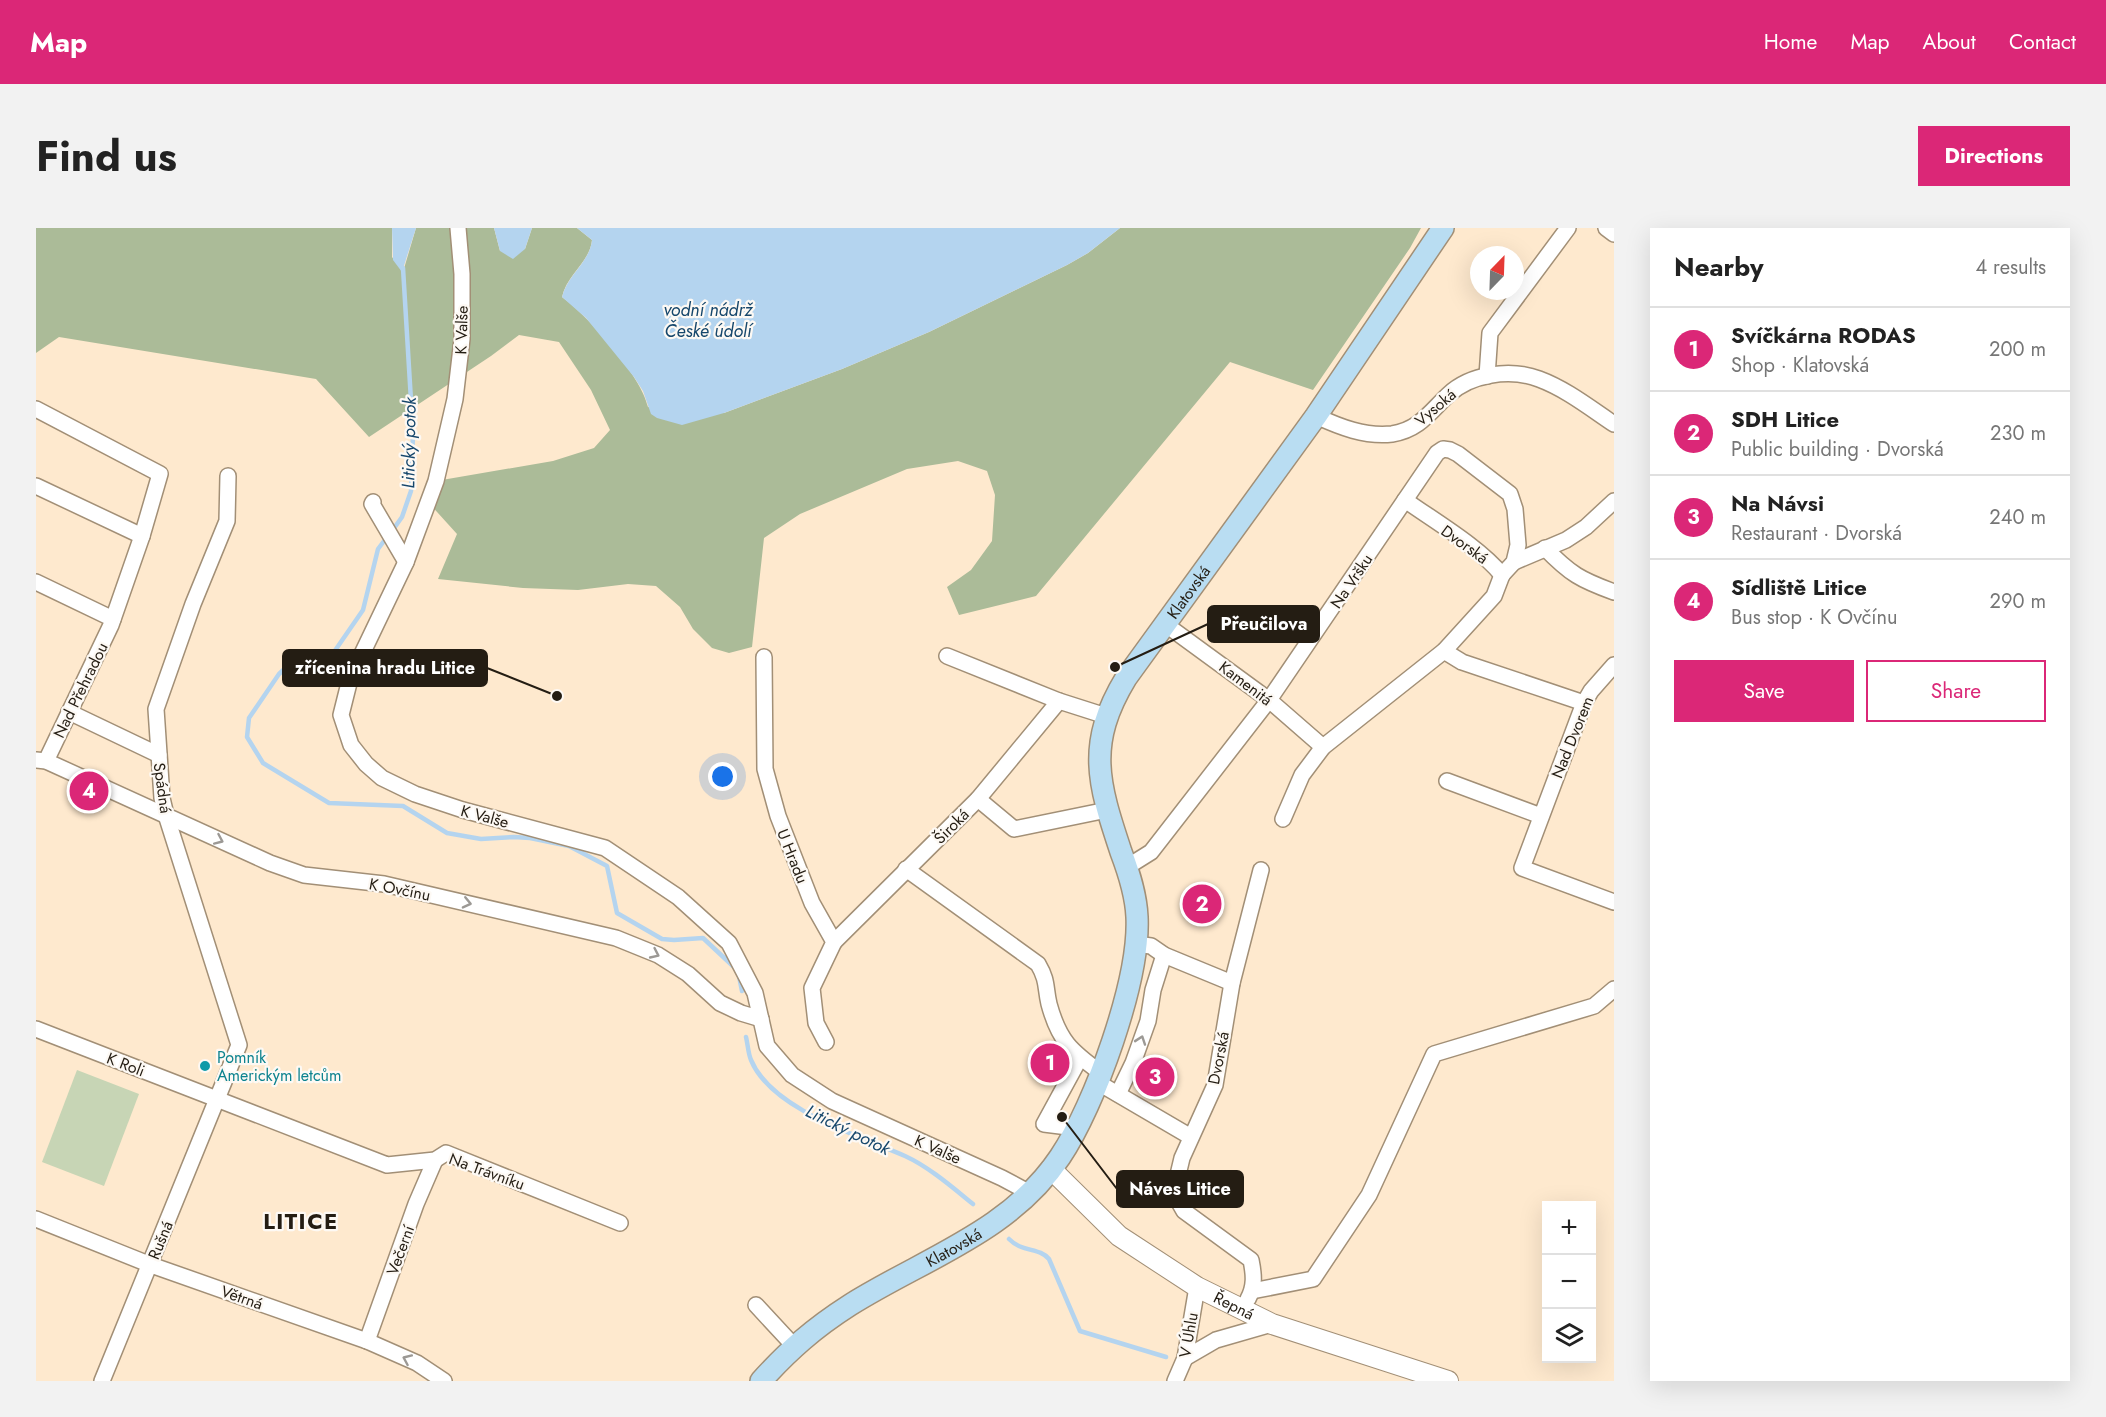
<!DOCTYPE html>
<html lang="en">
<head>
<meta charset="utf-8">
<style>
  :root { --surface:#fff; --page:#f2f2f2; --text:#222; --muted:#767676; --line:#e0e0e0; --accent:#db2777 }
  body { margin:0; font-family:Jost,sans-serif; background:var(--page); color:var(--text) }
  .controls { position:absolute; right:18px; bottom:18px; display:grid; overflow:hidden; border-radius:0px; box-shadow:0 6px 24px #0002 }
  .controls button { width:54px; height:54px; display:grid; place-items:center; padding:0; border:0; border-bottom:2px solid var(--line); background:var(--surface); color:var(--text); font:30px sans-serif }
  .compass { position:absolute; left:1434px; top:18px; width:54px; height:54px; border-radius:50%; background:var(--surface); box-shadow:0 6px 24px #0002; rotate:23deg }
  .you { position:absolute; left:687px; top:549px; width:21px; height:21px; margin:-15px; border:4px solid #fff; border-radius:50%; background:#1a73e8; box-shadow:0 0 0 9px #1a73e833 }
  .badge { display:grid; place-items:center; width:39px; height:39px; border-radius:50%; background:var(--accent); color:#fff; font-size:20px; font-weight:700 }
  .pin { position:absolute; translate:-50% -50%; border:3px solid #fff; box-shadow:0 2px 6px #0006 }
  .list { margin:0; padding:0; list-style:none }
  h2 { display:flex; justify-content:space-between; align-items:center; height:78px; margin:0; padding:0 24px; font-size:26px }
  h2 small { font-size:20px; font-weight:400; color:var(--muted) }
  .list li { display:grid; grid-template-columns:39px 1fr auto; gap:18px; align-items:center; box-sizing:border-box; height:84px; padding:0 24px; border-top:2px solid var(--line) }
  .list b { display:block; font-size:22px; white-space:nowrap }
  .list p { margin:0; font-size:20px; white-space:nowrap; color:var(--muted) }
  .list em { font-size:20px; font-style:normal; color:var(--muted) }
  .actions { display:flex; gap:12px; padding:18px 24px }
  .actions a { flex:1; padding:14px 0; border:2px solid var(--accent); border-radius:0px; text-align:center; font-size:21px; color:var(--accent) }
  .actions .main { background:var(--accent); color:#fff }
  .icon { flex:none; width:33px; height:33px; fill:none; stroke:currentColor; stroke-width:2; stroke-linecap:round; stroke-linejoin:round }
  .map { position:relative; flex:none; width:1578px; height:1153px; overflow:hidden; border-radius:0px }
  header { display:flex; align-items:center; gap:36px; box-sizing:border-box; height:84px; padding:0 30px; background:var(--accent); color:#fff }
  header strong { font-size:28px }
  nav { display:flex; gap:33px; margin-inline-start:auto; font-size:21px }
  .intro { display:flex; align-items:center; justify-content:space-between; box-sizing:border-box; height:144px; padding:0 36px }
  h1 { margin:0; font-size:42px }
  .button { padding:15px 27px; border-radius:0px; background:var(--accent); color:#fff; font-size:21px; font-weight:700 }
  main { display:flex; gap:36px; padding:0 36px }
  aside { flex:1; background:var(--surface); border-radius:0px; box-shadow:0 6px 24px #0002 }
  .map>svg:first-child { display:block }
  .green { fill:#c7d5b5 }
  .forest { fill:#abbb98 }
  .water { fill:#b4d4ef }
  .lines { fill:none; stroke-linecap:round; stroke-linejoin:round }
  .stream { stroke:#b4d4ef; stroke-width:4.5 }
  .minor-casing { stroke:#a28f76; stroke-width:18 }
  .tertiary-casing { stroke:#a28f76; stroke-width:22 }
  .secondary-casing { stroke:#a28f76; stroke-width:24 }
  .minor { stroke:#fff; stroke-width:15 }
  .tertiary { stroke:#fff; stroke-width:20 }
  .secondary { stroke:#b9ddf2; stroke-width:21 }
  .oneway { stroke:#9c9995 }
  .culture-dot { fill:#0f9aa8; stroke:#fdf9f4; stroke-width:2 }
  .labels { text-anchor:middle; stroke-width:4.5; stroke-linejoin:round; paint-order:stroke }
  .street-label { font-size:16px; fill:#241d13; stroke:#fdf9f4 }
  .culture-label { font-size:16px; fill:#0d838f; stroke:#fdf9f4; text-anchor:start }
  .water-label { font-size:18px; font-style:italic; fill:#16476c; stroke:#fdf9f4 }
  .district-label { font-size:22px; font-weight:bold; letter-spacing:1.5px; fill:#241d13; stroke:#fdf9f4 }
  .leader { fill:none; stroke:#241d13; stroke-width:2 }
  .callout-dot { fill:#241d13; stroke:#fdf9f4; stroke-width:2 }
  .callout { fill:#241d13; stroke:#241d13; stroke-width:2 }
  .callout-label { font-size:18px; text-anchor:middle; font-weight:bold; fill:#fff }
</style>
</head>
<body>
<header>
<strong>Map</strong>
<nav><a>Home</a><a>Map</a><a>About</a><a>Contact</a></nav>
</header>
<div class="intro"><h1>Find us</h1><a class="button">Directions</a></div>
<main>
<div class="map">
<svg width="1578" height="1153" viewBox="0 0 1578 1153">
  <rect width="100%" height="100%" fill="#fee9ce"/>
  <path class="green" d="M41,842L103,866L68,958L6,934Z"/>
  <path class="forest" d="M0,0H356V29L367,44L380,0H458L464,23L489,21L496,0H541L556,12C554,34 531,46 526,69C552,88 605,147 612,179L688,185L806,141L893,104L1031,37L1052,25L1084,0H1385L1374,20L1277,162L1194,134L1000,368L923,387L911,359L935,342L956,313L959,267L951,243L922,233L871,241L764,286L728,310L716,419L693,425L676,420L657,401L644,379L620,358L592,356L542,362L487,360L402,351L421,306L392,274L400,253L517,233L558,220L574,202L555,162L523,114L483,107L455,128L333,209L280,151L23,109L0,125Z"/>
  <g class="water">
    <path d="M356,0H380L366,44L357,32Z"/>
    <path d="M458,0H496L489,21L477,31L464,23Z"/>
    <path d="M541,0H1084L1052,25L1031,37L893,104L806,141L688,185L646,197L621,190L615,186L607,163L598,149L550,90L526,69C531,47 554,34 556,12Z"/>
  </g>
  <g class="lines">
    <g class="stream">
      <path d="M356,303L366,289L375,263L377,206L367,40"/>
      <path d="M351,309L342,321L327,382L298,424L270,425L258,432L243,446L213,490L211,509L227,535L293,575L367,578L411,605L445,611L478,609L494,610L533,618L571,638L581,685L626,711L638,712L667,710L699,740"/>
      <path d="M703,748L706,763"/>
      <path d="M710,809C712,817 712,825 715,832C735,881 823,908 869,928C893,939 916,959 937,976"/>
      <path d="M973,1011C987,1025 1003,1019 1013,1031L1044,1103L1130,1129"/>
    </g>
    <defs>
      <g id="minor">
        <path d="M422,0L426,46V111L419,171L400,253L370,334L314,451L305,487L315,517L330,536L346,550L379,566L427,582L569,620L642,669L693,715L719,765L731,818L756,847L796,873L966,950L994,965"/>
        <path d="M1570,0L1578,6"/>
        <path d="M1451,148L1454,105L1532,0"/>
        <path d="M0,181L124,246L106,308L75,397L10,533"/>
        <path d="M1280,188C1304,199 1329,209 1356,206C1383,202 1394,184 1412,167C1434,146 1474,140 1503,151C1530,161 1554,180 1578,196"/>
        <path d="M0,258L106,308"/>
        <path d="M1369,272C1400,294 1443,319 1466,347"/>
        <path d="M337,274L336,276L370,334"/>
        <path d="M1509,320C1534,346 1545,352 1578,364"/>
        <path d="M1478,334L1530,312L1550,299L1578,273"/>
        <path d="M0,354L77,391"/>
        <path d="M1129,396L1233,472L1287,519"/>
        <path d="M1408,423L1426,434L1548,475"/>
        <path d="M911,428L1023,473L1070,488"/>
        <path d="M728,429L729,541L742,588L776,675L798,714L776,760L780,795L790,814"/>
        <path d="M1578,437L1555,463L1548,475L1486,640L1578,674"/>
        <path d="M33,484L123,527"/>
        <path d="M0,532L10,533L234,635L268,647L348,656L580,710L622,727L652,746L684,775L705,785L725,791"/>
        <path d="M1411,553L1505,588"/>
        <path d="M942,571L978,601L1071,582"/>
        <path d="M1247,591L1266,547L1287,519L1408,423L1458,368L1466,347"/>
        <path d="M1091,639L1115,624L1233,472L1401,225L1407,221L1414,222L1422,226L1474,266L1479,281L1482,317L1478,334L1466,347"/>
        <path d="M870,641L1002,736C1012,753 1009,759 1013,776C1023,813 1035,823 1065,845"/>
        <path d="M798,714L942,571L1023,473"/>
        <path d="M1100,716L1115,718L1128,727L1196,755"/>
        <path d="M0,801L351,937L399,932L410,925L584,995"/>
        <path d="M1061,854L1155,909"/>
        <path d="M1082,866L1097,835L1112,793L1117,762L1128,727"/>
        <path d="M1040,900L1008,896L1044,830"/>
        <path d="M0,991L115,1037L331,1113L381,1135L408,1153"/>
        <path d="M1216,1063L1277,1051L1333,967L1398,826L1558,778L1578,761"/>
        <path d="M1212,1071C1219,1058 1218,1047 1215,1032L1148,983L1140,969L1141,951L1146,930L1179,857L1196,755L1225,642"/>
        <path d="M720,1077L758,1118"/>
        <path d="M331,1113L380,976L399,932"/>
        <path d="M1149,1130L1180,1112L1236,1096"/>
        <path d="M66,1153L203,817L130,587L126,570L120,481L157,376L191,293L192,248"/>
        <path d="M1139,1153L1149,1130L1161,1059"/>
      </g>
      <g id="tertiary">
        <path id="s1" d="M1015,941L1083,1008L1161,1059L1236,1096L1412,1153"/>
      </g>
      <g id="secondary">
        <path id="s2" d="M725,1153C753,1122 778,1100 814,1077C887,1031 974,1004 1024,929C1059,877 1104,752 1101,689C1100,666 1093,645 1085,624C1062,555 1050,516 1090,450L1280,188L1407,0"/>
      </g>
    </defs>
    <use href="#minor" class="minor-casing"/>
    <use href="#tertiary" class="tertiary-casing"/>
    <use href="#secondary" class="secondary-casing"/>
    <use href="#minor" class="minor"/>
    <use href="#tertiary" class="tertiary"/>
    <use href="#secondary" class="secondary"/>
  </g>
  <defs><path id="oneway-chevron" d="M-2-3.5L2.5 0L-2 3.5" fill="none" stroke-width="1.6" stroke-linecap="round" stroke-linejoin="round" transform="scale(1.5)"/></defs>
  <g class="oneway">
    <use href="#oneway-chevron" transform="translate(183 612) rotate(24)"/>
    <use href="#oneway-chevron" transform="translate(431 675) rotate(13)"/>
    <use href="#oneway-chevron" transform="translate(619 726) rotate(25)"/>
    <use href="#oneway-chevron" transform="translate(1105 812) rotate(-71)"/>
    <use href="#oneway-chevron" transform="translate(371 1131) rotate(-156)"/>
  </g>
  <circle class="culture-dot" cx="169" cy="838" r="6"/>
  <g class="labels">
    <g class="street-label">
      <text transform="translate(425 102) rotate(-88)" y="6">K Valše</text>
      <text transform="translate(1399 179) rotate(-40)" y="6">Vysoká</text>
      <text transform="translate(1429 316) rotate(36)" y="6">Dvorská</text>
      <text transform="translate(1315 353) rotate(-56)" y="6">Na Vršku</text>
      <text dy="6" stroke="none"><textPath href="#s2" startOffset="987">Klatovská</textPath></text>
      <text transform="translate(1210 455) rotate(37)" y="6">Kamenitá</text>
      <text transform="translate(44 462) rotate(-64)" y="6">Nad Přehradou</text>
      <text transform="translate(1536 509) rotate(-68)" y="6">Nad Dvorem</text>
      <text transform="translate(127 560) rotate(82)" y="6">Spádná</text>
      <text transform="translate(449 588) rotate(15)" y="6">K Valše</text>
      <text transform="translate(915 598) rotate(-45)" y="6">Široká</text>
      <text transform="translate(757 628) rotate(68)" y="6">U Hradu</text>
      <text transform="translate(364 661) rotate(11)" y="6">K Ovčínu</text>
      <text transform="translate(1182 830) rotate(-79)" y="6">Dvorská</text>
      <text transform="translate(90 836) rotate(21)" y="6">K Roli</text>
      <text transform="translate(902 921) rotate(24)" y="6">K Valše</text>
      <text transform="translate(451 943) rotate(20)" y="6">Na Trávníku</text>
      <text transform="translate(124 1012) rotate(-68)" y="6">Rušná</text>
      <text dy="6" stroke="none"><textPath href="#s2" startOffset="236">Klatovská</textPath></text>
      <text transform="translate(364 1022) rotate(-70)" y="6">Večerní</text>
      <text transform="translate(206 1069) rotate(19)" y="6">Větrná</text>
      <text dy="6" stroke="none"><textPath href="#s1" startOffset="230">Řepná</textPath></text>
      <text transform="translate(1152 1107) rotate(-80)" y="6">V Úhlu</text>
    </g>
    <g class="culture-label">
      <text x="181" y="835">Pomník<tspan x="181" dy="18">Americkým letcům</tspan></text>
    </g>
    <g class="water-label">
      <text x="672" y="88">vodní nádrž<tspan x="672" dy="21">České údolí</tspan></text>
      <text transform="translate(373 215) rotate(-89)" y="6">Litický potok</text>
      <text transform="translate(812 902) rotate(26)" y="6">Litický potok</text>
    </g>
    <g class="district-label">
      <text x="265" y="1001">LITICE</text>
    </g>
  </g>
  <path class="leader" d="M1079 439L1172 396M521 468L451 440M1026 889L1081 961"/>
  <g class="callout-dot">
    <circle cx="1079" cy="439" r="6"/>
    <circle cx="521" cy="468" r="6"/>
    <circle cx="1026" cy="889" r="6"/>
  </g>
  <g class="callout">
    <rect x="1172" y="378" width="111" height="36" rx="6"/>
    <rect x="247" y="422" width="204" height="36" rx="6"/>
    <rect x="1081" y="943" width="126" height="36" rx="6"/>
  </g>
  <g class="callout-label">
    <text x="1228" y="402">Přeučilova</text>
    <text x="349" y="446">zřícenina hradu Litice</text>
    <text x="1144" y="967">Náves Litice</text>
  </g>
</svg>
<div class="controls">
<button>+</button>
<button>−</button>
<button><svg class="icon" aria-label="layers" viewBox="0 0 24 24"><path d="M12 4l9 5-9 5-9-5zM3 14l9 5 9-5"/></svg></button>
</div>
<svg class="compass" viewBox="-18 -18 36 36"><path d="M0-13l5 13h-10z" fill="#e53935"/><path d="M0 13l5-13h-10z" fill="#767676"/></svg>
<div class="you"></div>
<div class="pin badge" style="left:1014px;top:835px">1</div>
<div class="pin badge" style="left:1166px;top:676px">2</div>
<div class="pin badge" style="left:1119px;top:849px">3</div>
<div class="pin badge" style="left:53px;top:563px">4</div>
</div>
<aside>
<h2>Nearby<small>4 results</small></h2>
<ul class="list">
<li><span class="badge">1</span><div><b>Svíčkárna RODAS</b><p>Shop · Klatovská</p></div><em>200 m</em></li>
<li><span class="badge">2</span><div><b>SDH Litice</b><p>Public building · Dvorská</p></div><em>230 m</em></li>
<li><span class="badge">3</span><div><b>Na Návsi</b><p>Restaurant · Dvorská</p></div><em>240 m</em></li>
<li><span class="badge">4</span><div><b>Sídliště Litice</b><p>Bus stop · K Ovčínu</p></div><em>290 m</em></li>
</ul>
<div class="actions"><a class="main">Save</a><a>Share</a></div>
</aside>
</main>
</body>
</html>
